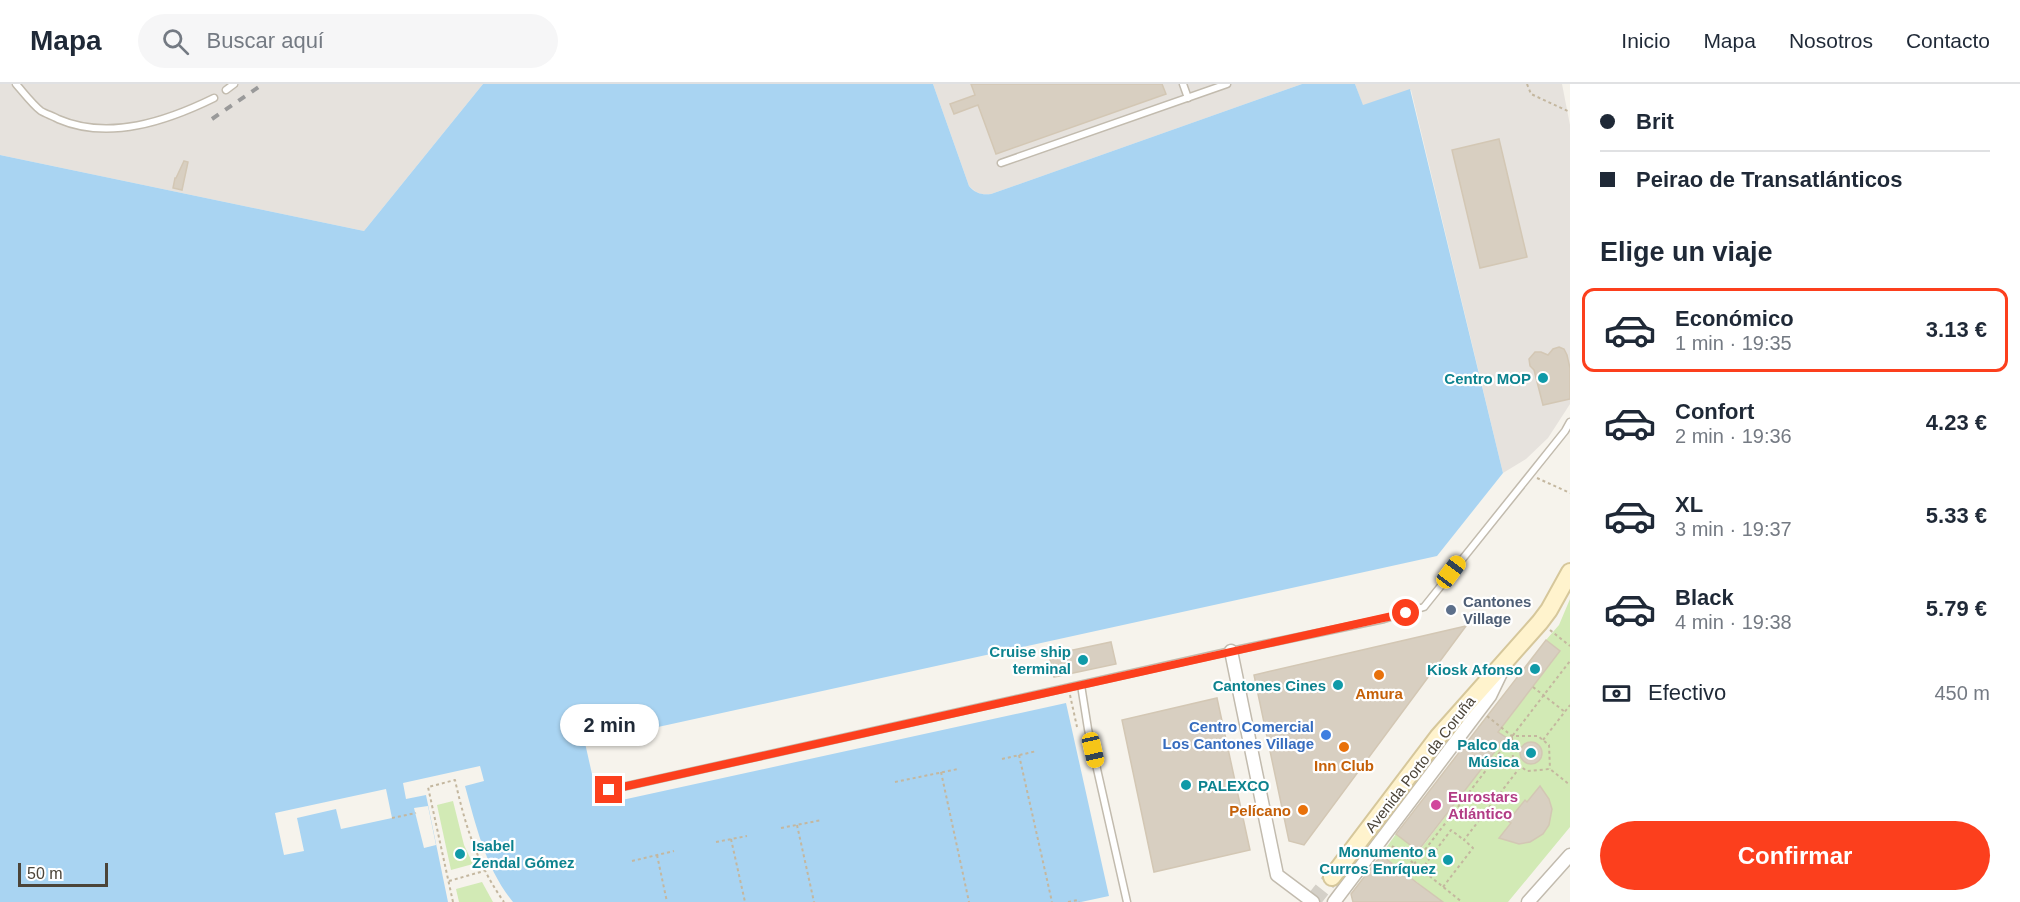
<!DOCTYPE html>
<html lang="es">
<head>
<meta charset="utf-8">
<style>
  :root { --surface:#fff; --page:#f6f6f7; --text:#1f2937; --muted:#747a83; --line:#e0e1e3; --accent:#fc3f1d }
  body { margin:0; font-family:Helvetica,sans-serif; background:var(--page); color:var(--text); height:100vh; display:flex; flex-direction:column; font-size:22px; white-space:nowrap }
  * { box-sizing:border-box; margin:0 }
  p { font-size:20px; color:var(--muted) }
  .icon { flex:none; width:33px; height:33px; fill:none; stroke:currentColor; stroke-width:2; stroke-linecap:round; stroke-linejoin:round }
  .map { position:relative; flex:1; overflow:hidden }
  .sheet { display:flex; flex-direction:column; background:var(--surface); width:450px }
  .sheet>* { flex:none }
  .hud { display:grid; align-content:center; height:132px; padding:0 30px; background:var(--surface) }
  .scale { position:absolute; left:18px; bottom:15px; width:90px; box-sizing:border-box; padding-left:6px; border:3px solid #4b4439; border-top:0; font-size:16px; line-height:21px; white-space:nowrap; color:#4b4439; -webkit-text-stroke:4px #fff; paint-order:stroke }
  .end { position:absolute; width:27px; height:27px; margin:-14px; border:8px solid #fc3f1d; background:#fff; box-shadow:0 0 0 3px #fff }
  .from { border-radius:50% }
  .bubble { position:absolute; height:42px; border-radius:21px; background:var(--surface); box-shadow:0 2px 4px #0004; font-size:20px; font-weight:800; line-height:42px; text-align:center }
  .car { position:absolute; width:18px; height:36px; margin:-18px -9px; border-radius:8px; box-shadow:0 0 4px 2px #0007; background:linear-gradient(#f5c518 24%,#345 0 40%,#f5c518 0 76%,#345 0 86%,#f5c518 0) }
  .hud b { display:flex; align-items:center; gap:21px; height:57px; font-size:22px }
  .hud b+b { border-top:2px solid var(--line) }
  .hud i { width:15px; height:15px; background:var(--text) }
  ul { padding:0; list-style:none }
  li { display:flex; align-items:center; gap:18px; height:84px; margin:0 12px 9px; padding:0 18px; border:3px solid transparent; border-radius:12px }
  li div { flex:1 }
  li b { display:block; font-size:22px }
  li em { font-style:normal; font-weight:800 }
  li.selected { border-color:var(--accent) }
  li>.icon { width:54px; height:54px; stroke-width:1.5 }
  h2 { padding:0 30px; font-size:27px; line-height:72px }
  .pay { display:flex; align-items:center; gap:15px; height:66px; padding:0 30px; font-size:22px }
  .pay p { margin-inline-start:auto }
  .action { display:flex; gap:12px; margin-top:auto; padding:12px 30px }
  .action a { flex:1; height:69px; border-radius:36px; background:var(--accent); color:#fff; font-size:24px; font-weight:800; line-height:69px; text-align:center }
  header { display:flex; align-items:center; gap:36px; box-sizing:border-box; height:84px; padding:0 30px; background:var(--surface); border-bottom:2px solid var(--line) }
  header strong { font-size:28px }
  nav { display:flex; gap:33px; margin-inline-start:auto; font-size:21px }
  .search { width:420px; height:54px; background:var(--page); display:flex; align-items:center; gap:15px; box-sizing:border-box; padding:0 21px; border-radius:33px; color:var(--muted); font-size:22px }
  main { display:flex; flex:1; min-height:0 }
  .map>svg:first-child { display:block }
  .industrial { fill:#e6e2dd }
  .green { fill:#d2eab5 }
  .water { fill:#a9d4f2 }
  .pier { fill:#f6f3ec }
  .building { fill:#d8cfc1; stroke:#d3c7b4; stroke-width:1.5 }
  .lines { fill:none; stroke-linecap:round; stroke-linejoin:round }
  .secondary-tunnel { stroke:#d4d0c8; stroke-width:16; stroke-dasharray:16 8; stroke-linecap:butt }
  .lane-casing { stroke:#c2bbae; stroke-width:9 }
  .street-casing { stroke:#c2bbae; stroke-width:15 }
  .secondary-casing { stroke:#d6c79b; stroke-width:20 }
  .path { stroke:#c4b79f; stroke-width:2; stroke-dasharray:3 3; stroke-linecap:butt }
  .lane { stroke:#fff; stroke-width:6 }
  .street { stroke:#fff; stroke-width:12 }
  .secondary { stroke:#fff3cd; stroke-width:16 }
  .rail { stroke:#9a9a9a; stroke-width:4; stroke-dasharray:8 8; stroke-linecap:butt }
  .route { stroke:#fc3f1d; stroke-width:8 }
  .culture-dot { fill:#0f9aa8; stroke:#fff; stroke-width:2 }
  .service-dot { fill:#5c6f8a; stroke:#fff; stroke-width:2 }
  .food-dot { fill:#e8710a; stroke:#fff; stroke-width:2 }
  .shop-dot { fill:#3f7fe0; stroke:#fff; stroke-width:2 }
  .hotel-dot { fill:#d1479c; stroke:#fff; stroke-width:2 }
  .labels { text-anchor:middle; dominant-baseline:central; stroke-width:4.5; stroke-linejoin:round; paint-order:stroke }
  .culture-label { font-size:15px; font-weight:bold; fill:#0d838f; stroke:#fff; text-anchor:end }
  .service-label { font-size:15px; font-weight:bold; fill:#4e5e75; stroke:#fff; text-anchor:start }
  .food-label { font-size:15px; font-weight:bold; fill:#c56008; stroke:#fff }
  .shop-label { font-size:15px; font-weight:bold; fill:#366cbe; stroke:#fff; text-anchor:end }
  .street-label { font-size:15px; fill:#4b4439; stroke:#fff }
  .hotel-label { font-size:15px; font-weight:bold; fill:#b23c85; stroke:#fff; text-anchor:start }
</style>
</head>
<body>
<header>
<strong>Mapa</strong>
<div class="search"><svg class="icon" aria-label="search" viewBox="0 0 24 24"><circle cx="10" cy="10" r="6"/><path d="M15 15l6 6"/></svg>Buscar aquí</div>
<nav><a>Inicio</a><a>Mapa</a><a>Nosotros</a><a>Contacto</a></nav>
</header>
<main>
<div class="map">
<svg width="1570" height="818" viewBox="0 0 1570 818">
  <rect width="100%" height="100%" fill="#f6f3ec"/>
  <g class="industrial">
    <polygon points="0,0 483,0 364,147 0,71"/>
    <polygon points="933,0 1302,0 991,110 982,110 976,108 969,102"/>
    <polygon points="1355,0 1562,0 1570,41 1570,320 1548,354 1526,375 1503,389 1411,6 1363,22"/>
  </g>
  <g class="green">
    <polygon points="1570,515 1570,743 1508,818 1441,818 1417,798 1378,775 1396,750 1419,767 1500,661 1478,643 1491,627 1506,638 1560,567 1546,556 1559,541"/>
    <polygon points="453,717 464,761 473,780 451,786 437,721"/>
    <polygon points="482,798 493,818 459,818 456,805"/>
  </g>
  <path class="water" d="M483,0H933L969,102C975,109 981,111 991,110L1302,0H1355L1363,21L1410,5L1503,389L1437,472L585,659L599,721L1066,619L1109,812L1081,818H513C486,785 476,742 465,702L484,697L480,682L403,699L406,715L426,711L448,818H0V71L364,147Z"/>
  <g class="pier">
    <polygon points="386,705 392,734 341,745 336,725 297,734 304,767 284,771 275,729"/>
    <polygon points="428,722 436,761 424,764 414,724"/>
  </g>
  <g class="building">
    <polygon points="971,0 1162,0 1166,10 996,70 978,21 954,30 950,20 975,11"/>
    <polygon points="1499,55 1527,173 1480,184 1452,66"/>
    <polygon points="184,77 188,78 182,106 173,104 175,94 176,94"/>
    <polygon points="1559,263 1564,265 1567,271 1570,284 1570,315 1543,321 1534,286 1530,282 1529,275 1535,268 1541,268 1548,271 1553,265"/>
    <polygon points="1466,542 1304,761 1289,757 1254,591"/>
    <polygon points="1546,556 1560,567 1498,648 1510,656 1504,664 1500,661 1418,767 1396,750"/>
    <polygon points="1111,558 1116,580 1054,593 1049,571"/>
    <polygon points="1217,614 1250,766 1154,788 1122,636"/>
    <circle cx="1531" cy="669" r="11"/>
    <polygon points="1540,702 1549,715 1552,725 1549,741 1543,750 1530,758 1519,760 1499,754 1511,739 1508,737 1525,716 1527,718"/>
    <polygon points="1385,774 1416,798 1443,818 1353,818 1351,810 1378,775"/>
  </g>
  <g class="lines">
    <polyline class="secondary-tunnel" points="1312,818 1332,793"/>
    <defs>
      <g id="lane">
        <path d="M16,0C24,9 32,20 41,27C46,30 53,32 58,35C109,57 167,37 214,14"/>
        <polyline points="1183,0 1188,14"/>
        <polyline points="226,6 234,0"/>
        <polyline points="1001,79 1227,0"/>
        <polyline points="1081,601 1088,645 1127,818"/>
        <polyline points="609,706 1231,567 1384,535 1424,523 1565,347 1570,338"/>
      </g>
      <g id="street">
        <polyline points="1231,567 1277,791 1313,818"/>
        <polyline points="1334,818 1490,612 1502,587"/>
        <polyline points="1528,818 1570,771"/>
      </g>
      <polyline id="secondary" points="1332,793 1438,653 1540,538 1549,526 1570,488"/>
    </defs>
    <use href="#lane" class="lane-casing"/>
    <use href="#street" class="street-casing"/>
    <use href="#secondary" class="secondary-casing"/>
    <g class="path">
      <polyline points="1527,0 1531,10 1570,28"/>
      <polyline points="1537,394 1570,409"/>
      <polyline points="1550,546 1570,562"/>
      <polyline points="1533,603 1565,628"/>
      <polyline points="1070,611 1077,643"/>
      <polyline points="1487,632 1512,652 1538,652 1549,661 1550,685"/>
      <polyline points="1512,653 1513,677 1527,687 1550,685 1570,701"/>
      <polyline points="1543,656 1570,621"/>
      <polyline points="1019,671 1052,818"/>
      <polyline points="1002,675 1037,667"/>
      <polyline points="941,688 969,818"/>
      <polyline points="895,698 958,685"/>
      <polyline points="392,734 416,729"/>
      <polyline points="797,741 814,818"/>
      <polyline points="781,744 822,736"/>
      <polyline points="731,755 745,818"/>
      <polyline points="716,758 747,752"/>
      <polyline points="1392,762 1462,818"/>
      <polyline points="657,771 667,818"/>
      <polyline points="632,777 674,767"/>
      <polyline points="1414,780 1570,577"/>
      <polyline points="1421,786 1451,746 1464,756"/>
      <polyline points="449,797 484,787"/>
      <polyline points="1443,803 1473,764 1464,756 1521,682"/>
      <path d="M453,818L428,703L455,696C465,741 477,780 504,818"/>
      <polyline points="1068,818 1078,816 1079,818"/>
    </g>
    <use href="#lane" class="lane"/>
    <use href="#street" class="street"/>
    <use href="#secondary" class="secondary"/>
    <polyline class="rail" points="212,35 263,0"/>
  </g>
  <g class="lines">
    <polyline class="route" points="609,706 1406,529"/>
  </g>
  <g class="culture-dot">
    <circle cx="1543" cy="294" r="6"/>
    <circle cx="1083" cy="576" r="6"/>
    <circle cx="1535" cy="585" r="6"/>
    <circle cx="1338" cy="601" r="6"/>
    <circle cx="1531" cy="669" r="6"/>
    <circle cx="1186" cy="701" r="6"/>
    <circle cx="460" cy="770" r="6"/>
    <circle cx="1448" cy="776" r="6"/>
  </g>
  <circle class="service-dot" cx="1451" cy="526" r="6"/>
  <g class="food-dot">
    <circle cx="1379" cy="591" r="6"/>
    <circle cx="1344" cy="663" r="6"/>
    <circle cx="1303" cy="726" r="6"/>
  </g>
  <circle class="shop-dot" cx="1326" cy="651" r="6"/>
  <circle class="hotel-dot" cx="1436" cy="721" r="6"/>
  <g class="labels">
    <g class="culture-label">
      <text x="1531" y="294">Centro MOP</text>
      <text x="1071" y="567">Cruise ship<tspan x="1071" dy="17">terminal</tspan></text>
      <text x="1523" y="585">Kiosk Afonso</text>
      <text x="1326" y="601">Cantones Cines</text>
      <text x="1519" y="660">Palco da<tspan x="1519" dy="17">Música</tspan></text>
      <text x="1198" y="701" text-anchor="start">PALEXCO</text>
      <text x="472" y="761" text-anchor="start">Isabel<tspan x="472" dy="17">Zendal Gómez</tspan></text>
      <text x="1436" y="767">Monumento a<tspan x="1436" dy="17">Curros Enríquez</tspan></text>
    </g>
    <g class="service-label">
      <text x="1463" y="517">Cantones<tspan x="1463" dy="17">Village</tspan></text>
    </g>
    <g class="food-label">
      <text x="1379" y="609">Amura</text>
      <text x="1344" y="681">Inn Club</text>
      <text x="1291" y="726" text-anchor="end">Pelícano</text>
    </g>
    <g class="shop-label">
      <text x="1314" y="642">Centro Comercial<tspan x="1314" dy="17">Los Cantones Village</tspan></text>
    </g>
    <g class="street-label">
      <text transform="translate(1420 680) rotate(-52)">Avenida Porto da Coruña</text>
    </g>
    <g class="hotel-label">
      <text x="1448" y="712">Eurostars<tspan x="1448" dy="17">Atlántico</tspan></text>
    </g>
  </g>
</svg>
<div class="scale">50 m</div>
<i class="end from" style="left:1406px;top:529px"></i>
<i class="end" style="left:609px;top:706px"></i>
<div class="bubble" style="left:560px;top:620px;width:99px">2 min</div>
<i class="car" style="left:1451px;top:488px;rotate:37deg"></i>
<i class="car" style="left:1093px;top:666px;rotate:167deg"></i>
</div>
<section class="sheet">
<div class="hud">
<b><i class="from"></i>Brit</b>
<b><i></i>Peirao de Transatlánticos</b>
</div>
<h2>Elige un viaje</h2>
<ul>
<li class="selected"><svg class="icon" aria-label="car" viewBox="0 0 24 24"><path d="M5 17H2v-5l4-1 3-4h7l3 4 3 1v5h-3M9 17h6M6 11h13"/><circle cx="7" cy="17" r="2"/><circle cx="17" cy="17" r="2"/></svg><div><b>Económico</b><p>1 min · 19:35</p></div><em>3.13 €</em></li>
<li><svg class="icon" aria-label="car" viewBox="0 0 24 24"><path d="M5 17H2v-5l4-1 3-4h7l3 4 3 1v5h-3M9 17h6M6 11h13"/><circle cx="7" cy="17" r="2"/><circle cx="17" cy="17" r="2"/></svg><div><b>Confort</b><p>2 min · 19:36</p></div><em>4.23 €</em></li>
<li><svg class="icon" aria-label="car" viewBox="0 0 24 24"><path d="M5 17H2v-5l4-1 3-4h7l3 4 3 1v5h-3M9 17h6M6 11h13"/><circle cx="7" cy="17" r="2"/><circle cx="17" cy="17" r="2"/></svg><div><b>XL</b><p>3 min · 19:37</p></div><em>5.33 €</em></li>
<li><svg class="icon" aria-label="car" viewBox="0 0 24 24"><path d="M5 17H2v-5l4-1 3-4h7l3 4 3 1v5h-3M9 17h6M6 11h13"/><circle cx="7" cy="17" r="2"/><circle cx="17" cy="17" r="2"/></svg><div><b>Black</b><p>4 min · 19:38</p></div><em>5.79 €</em></li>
</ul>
<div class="pay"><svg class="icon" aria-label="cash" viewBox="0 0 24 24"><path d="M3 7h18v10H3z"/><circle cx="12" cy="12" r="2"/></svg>Efectivo<p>450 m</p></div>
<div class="action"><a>Confirmar</a></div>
</section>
</main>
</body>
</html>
